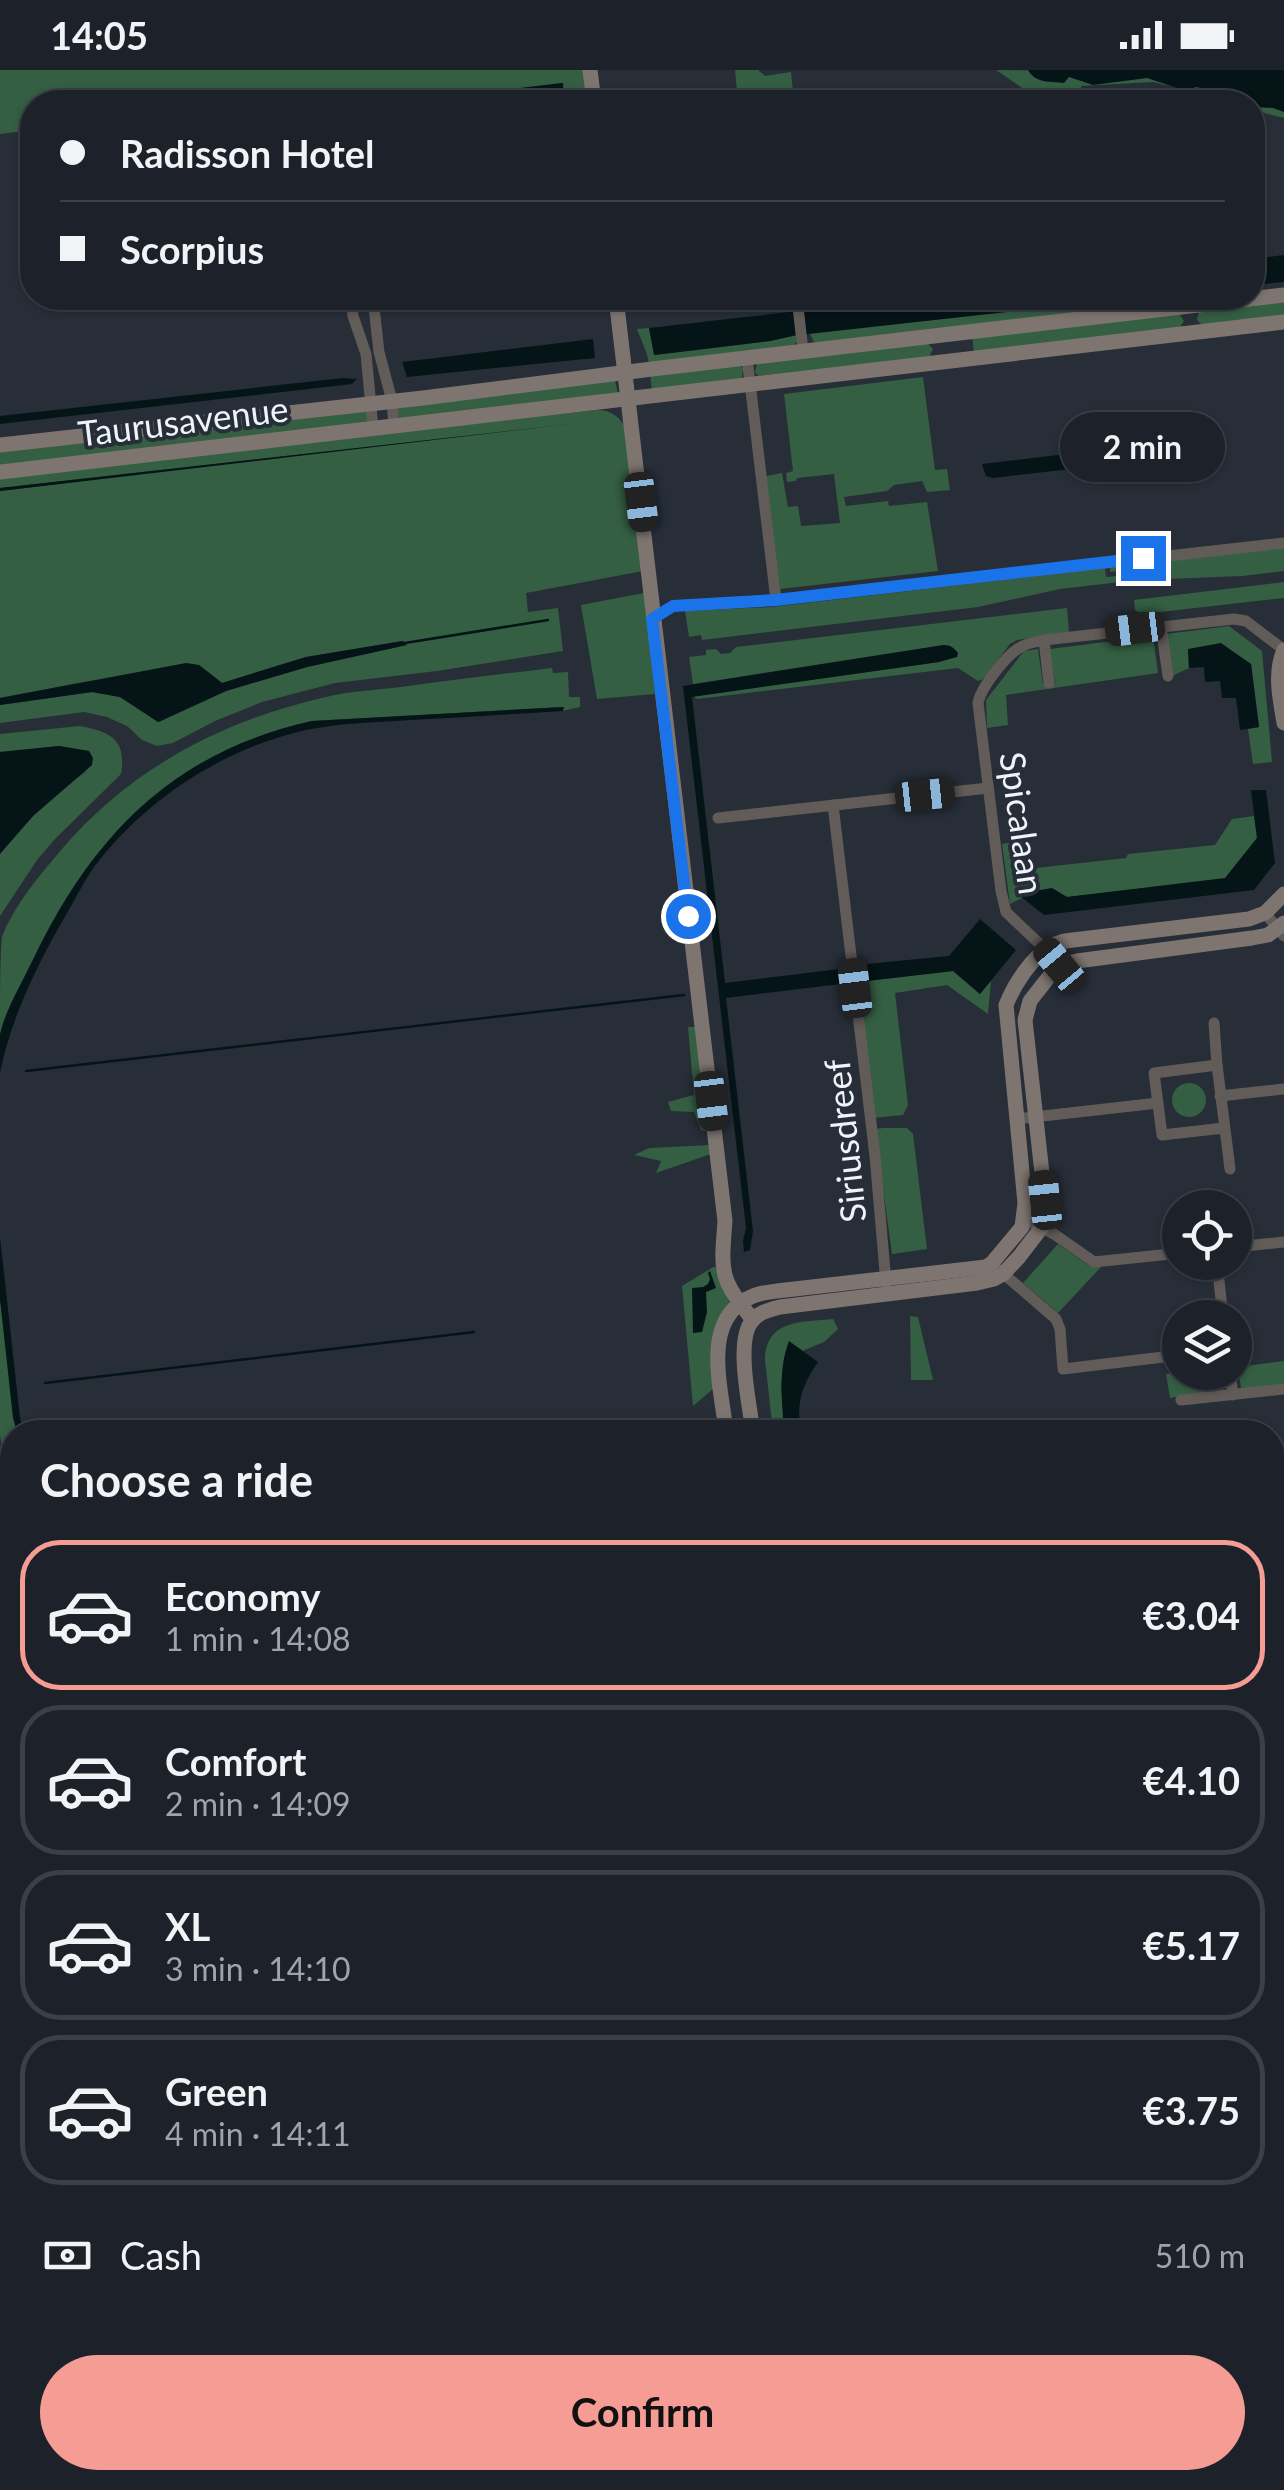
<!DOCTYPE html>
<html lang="en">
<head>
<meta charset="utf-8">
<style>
  :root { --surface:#1d222a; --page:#252a32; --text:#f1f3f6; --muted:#a0a4a8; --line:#3b3f47; --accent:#f59c95 }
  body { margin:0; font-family:Lato,sans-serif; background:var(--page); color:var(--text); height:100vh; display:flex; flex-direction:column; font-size:38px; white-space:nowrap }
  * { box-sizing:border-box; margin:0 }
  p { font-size:32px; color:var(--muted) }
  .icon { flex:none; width:55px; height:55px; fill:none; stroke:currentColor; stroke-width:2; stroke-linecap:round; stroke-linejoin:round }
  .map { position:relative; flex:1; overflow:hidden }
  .side { position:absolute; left:0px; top:1350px; width:1285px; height:1070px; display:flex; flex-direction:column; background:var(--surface); border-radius:40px 40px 0 0; box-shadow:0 2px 8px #0004,0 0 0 2px var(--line) }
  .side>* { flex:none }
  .top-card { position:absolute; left:20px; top:20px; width:1245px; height:220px; border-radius:40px; box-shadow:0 2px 8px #0004,0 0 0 2px var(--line); display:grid; align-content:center; height:220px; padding:0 40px; background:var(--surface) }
  .fabs { position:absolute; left:1162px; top:1120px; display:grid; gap:20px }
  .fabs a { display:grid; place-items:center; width:90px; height:90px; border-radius:50%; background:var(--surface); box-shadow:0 2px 8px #0004,0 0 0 2px var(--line); font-size:50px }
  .end { position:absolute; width:45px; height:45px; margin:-22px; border:12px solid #1a73e8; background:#fff; box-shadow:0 0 0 5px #fff }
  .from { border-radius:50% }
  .bubble { position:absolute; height:70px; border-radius:35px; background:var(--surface); box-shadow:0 2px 8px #0004,0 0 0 2px var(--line); font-size:32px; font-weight:700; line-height:70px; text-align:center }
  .car { position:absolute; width:30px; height:60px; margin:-30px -15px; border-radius:12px; box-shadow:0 0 8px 2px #0007; background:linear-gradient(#222 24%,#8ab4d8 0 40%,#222 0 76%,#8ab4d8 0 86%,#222 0) }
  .top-card b { display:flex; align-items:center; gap:35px; height:95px; font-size:38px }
  .top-card b+b { border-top:2px solid var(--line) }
  .top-card i { width:25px; height:25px; background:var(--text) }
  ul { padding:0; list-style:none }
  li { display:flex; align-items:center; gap:30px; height:150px; margin:0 20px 15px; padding:0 20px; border:5px solid var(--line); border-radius:40px }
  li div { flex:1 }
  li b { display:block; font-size:38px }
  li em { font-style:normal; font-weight:700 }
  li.selected { border-color:var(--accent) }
  li>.icon { width:90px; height:90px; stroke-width:1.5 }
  h2 { padding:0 40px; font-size:45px; line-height:120px }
  .pay { display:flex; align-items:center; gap:25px; height:110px; padding:0 40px; font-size:38px }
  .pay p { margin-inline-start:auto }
  .button { display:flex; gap:20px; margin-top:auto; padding:20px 40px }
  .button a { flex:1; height:115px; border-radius:60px; background:var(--accent); color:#111; font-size:40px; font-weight:700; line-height:115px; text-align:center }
  .status { display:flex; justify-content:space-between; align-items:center; height:70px; padding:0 50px; background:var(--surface); direction:ltr }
  .status svg { height:28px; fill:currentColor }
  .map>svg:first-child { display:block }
  .green { fill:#345f42 }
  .water { fill:#051417 }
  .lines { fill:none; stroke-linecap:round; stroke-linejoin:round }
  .stream { stroke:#051417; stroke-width:2.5 }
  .street { stroke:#625c58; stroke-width:11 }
  .secondary { stroke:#7f7570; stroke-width:15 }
  .highway { stroke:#aa9a93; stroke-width:20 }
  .rail-casing { stroke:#8b919a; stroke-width:6 }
  .rail { stroke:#272e38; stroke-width:2.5; stroke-dasharray:8; stroke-linecap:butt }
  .route { stroke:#1a73e8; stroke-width:12 }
  .labels { text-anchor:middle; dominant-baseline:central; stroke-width:8; stroke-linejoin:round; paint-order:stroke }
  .street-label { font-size:35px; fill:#eff3fb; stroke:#272e38 }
</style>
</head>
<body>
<div class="status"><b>14:05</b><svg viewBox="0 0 49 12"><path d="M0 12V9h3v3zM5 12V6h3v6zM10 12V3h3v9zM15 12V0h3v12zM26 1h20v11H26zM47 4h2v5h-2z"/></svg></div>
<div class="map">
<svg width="1284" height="2420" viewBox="0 0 1284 2420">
  <rect width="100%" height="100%" fill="#272e38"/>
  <g class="green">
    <polygon points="0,0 584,0 587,32 564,32 562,13 404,32 310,32 309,28 272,32 32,32 32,60 0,64"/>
    <polygon points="735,0 758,0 765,6 791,2 794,32 738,32"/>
    <polygon points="996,0 1138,2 1284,31 1284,48 1253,40 1252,32 1239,32 1153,12 1081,16 1081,31 1029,32 1021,17"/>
    <polygon points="1284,230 1284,247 1204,257 1197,250 1199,241"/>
    <polygon points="1084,233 1082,241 820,275 814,272 810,264"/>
    <polygon points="1179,243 1184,251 1178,260 974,283 972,266"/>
    <polygon points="649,258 655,285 770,271 797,265 798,270 791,278 649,294 647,284 637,259"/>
    <polygon points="927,272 933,279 928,289 758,306 755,302 757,293"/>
    <polygon points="740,295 743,298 742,308 652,321 650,304"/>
    <polygon points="923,307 935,400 947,399 950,420 927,422 922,411 894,415 887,421 844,427 846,436 888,431 889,436 927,432 938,501 780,519 766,406 782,403 788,437 798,436 801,456 840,453 834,404 797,408 796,411 787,412 786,403 793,401 784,324"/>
    <polygon points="615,310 618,324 400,348 396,343 399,335"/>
    <polygon points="363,339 369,343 369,349 365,353 0,396 0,381"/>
    <path d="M597,340C612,340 620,347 627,360L643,501L526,523L528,542L558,538L563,581L437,601L335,613L262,632L215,651L173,673L157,676L142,670L127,656L107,647L84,642L0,653V635L92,622L120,627L159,652L226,621L307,597L406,575L402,571L306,587L222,613L199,595L78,613L0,628V421L314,383L0,418V409L331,368Z"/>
    <polygon points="1284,476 1284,501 1242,506 1142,510 1141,498 1110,502 1110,497"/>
    <polygon points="1105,498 1106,507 1137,504 1138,510 1060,519 978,537 702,570 701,565 689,567 685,541 772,537"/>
    <polygon points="1284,512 1284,528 1160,542 1138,542 1135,540 1134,530"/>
    <polygon points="644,523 655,624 597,629 581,535"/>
    <polygon points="1067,538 1069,562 1017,570 1010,574 983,609 978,611 958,598 697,629 693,626 939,592 944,575 693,614 689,587 706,585 706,580 716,579 721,584 730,583 736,577"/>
    <polygon points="1229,556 1262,581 1272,692 1253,694 1248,659 1259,657 1251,594 1188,579 1189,598 1170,607 1166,564"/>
    <polygon points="1153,566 1158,603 1006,625 1008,655 987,658 986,630 1024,581 1038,579 1043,614 1055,614 1050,579"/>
    <path d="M552,598L553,603L568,602L569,627H580V637L563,641V637L312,651C138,690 63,809 0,964C0,944 0,882 2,867C14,835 40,805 62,779C130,699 223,650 326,627C350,621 376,620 401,617C451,610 502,604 552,598Z"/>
    <path d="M80,656C110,662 127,669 121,704L55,769L37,790L0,846V784C24,752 53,726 85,702L89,681L59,676L0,682V664Z"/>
    <path d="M1254,746L1257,768L1225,809L1067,827C1051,819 1025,825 1010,834L1002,774L1021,770L1027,799L1126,788L1128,784L1215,775L1232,749Z"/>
    <polygon points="953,901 980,924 991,911 988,944 947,915 895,923 908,1035 903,1045 874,1048 858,912"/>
    <polygon points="688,957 696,957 709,1062 701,1060 694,1042 671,1041 668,1032 694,1025"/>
    <circle cx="1189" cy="1030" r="17"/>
    <polygon points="883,1058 907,1058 913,1064 927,1179 892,1184 875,1059"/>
    <polygon points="710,1075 711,1084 656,1103 661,1091 634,1085 649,1078"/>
    <polygon points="1058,1174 1088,1195 1101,1197 1058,1243 1023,1213"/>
    <polygon points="715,1196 728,1225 729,1233 713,1319 693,1336 682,1216"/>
    <polygon points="0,1229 17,1362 12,1362 12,1424 0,1366"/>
    <polygon points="910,1246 918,1247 933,1310 911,1310"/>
    <path d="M833,1249L838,1259L824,1272L802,1281L789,1272L781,1315L785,1362H773L765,1290C766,1249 802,1252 833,1249Z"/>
    <polygon points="1284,1291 1284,1314 1241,1319 1238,1297"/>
    <polygon points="1182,1302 1220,1303 1223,1320 1170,1328 1166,1304"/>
    <polygon points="0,1417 12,1482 12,1597 0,1598"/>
    <polygon points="1284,1670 1284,1742 1273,1760 1273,1688"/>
    <polygon points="781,2408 867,2408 869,2420 771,2420"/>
  </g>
  <g class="water">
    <path d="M1028,0H1284V42L1273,38L1255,37L1252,32C1233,31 1214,19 1195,17L1194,20L1189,22L1147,8L1093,15L1069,7L1064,13C1050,11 1036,14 1028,0Z"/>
    <polygon points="563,13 564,32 556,32 554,24 484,32 404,32"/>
    <polygon points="1284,185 1284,212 1253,215 1253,189"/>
    <polygon points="912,228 1133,228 797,265 770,271 654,285 649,258"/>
    <polygon points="593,269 595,288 407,307 402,292"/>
    <polygon points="343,308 357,309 352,314 0,354 0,346"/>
    <polygon points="579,353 0,421 0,418"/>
    <polygon points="1183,370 1184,382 1102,392 1071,399 993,408 986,406 982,394"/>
    <polygon points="403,571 407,575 307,597 226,621 158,652 120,627 92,622 0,635 0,628 186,593 199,595 222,613 306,587"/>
    <polygon points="1221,573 1251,594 1259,657 1240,660 1236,628 1222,628 1220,611 1205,612 1204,597 1189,598 1188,579"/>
    <path d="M944,575C951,575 954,578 958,583L957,587L939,592L692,627L725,913L847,898L849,913L726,928L753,1161L750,1180L744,1182L743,1171L746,1158L683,616Z"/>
    <path d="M564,637L563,641C513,644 462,647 412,650C377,652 340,653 306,660C222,679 146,729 94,797C84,811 76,828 67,843C39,891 11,947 0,1003C0,991 0,976 0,965C4,942 24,909 34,888C93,764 176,681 312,651Z"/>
    <polygon points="59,676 89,681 93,688 92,695 33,746 0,784 0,682"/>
    <polygon points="1251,720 1266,720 1275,793 1254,820 1044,845 1020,826 1024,823 1052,818 1067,827 1225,808 1257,768"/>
    <polygon points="980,849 1016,880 980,924 953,901 858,912 856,895 949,886"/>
    <polygon points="0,1167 20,1348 24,1362 17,1362 13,1348 0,1229"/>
    <polygon points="710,1201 716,1218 706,1222 707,1242 702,1262 693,1263 692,1218 703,1217 708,1214 710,1209 708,1203"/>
    <path d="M789,1271L818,1292C802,1315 795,1335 802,1362H785L784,1359C782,1329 778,1300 789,1271Z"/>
  </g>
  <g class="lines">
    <g class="stream">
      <polyline points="405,573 548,550"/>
      <polyline points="26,1001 684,925"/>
      <polyline points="45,1313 474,1262"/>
      <polyline points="0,2037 12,2036"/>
      <polyline points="26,2408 28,2420"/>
      <polyline points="860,2408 862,2420"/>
    </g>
    <g class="street">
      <polyline points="351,228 353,246 366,284 373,358"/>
      <polyline points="373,228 379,282 392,331 394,356"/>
      <polyline points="797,228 803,281"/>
      <polyline points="1090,228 1092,248"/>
      <polyline points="747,288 776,530"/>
      <polyline points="653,549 673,536 776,530 1284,473"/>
      <polyline points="1161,556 1168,606"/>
      <polyline points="1044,570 1049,613"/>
      <polyline points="833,735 875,1086 886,1213"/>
      <polyline points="718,748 988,718"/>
      <polyline points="1265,843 1284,866"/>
      <path d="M1059,895L1045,879L1006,842L1001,821L978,633C981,617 1005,587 1019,578C1026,573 1035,572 1044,570L1234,549L1246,551L1284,580"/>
      <polyline points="1214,953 1217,995"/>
      <polyline points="1220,1026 1284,1019"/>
      <polyline points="1016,1049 1158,1033"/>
      <polyline points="1224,1058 1162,1065 1154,1003 1217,995 1230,1099"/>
      <polyline points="1025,1149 1054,1164 1094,1192 1180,1183"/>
      <polyline points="1235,1177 1284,1172"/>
      <polyline points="1217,1192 1223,1248"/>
      <polyline points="999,1200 1056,1249 1060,1259 1063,1299 1180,1285"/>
      <polyline points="1230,1302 1233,1325"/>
      <polyline points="1181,1330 1284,1319"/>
      <polyline points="1272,1531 1284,1530"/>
      <polyline points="0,1674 12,1672"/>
      <polyline points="872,2408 874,2420"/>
      <polyline points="630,2420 638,2408"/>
    </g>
    <g class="secondary">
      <polyline points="590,0 594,32"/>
      <path d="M616,228L725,1151C721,1202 719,1208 753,1250"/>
      <polyline points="0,375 423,328 652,299 1284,225"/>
      <polyline points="0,402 1284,252"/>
      <path d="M1284,580C1274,603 1280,629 1284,653"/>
      <path d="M726,1362C722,1319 699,1248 753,1226C760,1223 769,1222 777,1221L986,1197L992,1193L1022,1157L1025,1133L1006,935C1014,915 1031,888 1050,877C1057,872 1065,871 1073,870L1249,849L1265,843L1284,824"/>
      <path d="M753,1362C750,1337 735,1271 752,1251C759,1242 769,1240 780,1237L977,1213L994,1209L1003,1204L1019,1187L1042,1157L1045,1148V1130L1025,950L1030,931L1048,908L1059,895L1077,891L1252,868L1268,865L1284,853"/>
      <polyline points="0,2053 12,2052"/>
    </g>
    <g class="highway">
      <polyline points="0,1393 12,1447"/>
      <polyline points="1272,1482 1284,1480"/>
      <polyline points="1272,1506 1284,1505"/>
      <polyline points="0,1622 12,1620"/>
      <polyline points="0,1651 12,1649"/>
    </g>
    <defs>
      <g id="rail">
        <polyline points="1272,1614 1284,1593"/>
        <polyline points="1272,1646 1284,1626"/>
        <polyline points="691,2420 699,2408"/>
        <polyline points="719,2420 728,2408"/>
      </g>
    </defs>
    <use href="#rail" class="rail-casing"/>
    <use href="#rail" class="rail"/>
  </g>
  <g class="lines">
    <polyline class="route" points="688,846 652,549 673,536 776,530 1143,488"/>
  </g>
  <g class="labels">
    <g class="street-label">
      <text transform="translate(183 350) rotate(-7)">Taurusavenue</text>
      <text transform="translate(1023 753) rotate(82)">Spicalaan</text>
      <text transform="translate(844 1071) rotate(-96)">Siriusdreef</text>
    </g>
  </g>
</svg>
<div class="fabs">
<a><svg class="icon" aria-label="locate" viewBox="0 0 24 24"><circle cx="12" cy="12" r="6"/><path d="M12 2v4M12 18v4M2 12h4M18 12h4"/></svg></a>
<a><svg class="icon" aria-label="layers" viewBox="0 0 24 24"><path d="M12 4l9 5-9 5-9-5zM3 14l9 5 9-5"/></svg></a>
</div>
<i class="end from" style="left:688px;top:846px"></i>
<i class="end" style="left:1143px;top:488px"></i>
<div class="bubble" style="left:1060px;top:342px;width:165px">2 min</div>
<i class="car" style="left:641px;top:432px;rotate:173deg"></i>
<i class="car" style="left:1135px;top:559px;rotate:263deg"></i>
<i class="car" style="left:925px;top:725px;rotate:84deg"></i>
<i class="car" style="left:1059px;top:895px;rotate:320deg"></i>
<i class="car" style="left:855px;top:918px;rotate:353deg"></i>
<i class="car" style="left:711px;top:1031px;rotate:173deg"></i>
<i class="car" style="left:1045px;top:1130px;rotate:354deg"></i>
<div class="top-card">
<b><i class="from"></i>Radisson Hotel</b>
<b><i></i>Scorpius</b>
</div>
<section class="side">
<h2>Choose a ride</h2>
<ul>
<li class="selected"><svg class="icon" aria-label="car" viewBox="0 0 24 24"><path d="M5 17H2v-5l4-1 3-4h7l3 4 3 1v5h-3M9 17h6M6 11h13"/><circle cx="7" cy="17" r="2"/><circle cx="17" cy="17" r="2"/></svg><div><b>Economy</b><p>1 min · 14:08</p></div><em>€3.04</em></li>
<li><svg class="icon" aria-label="car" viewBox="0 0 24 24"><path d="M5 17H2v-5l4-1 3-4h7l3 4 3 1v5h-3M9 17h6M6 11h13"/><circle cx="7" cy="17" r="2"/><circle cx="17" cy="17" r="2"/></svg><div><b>Comfort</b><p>2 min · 14:09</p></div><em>€4.10</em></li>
<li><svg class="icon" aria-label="car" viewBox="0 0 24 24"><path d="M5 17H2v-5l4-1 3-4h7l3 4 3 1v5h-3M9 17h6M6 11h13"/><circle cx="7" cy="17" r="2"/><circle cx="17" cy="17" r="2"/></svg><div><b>XL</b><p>3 min · 14:10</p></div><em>€5.17</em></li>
<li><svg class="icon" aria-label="car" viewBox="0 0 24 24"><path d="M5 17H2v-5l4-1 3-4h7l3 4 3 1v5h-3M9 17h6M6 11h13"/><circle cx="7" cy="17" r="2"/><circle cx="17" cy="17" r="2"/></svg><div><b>Green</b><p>4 min · 14:11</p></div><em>€3.75</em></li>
</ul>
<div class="pay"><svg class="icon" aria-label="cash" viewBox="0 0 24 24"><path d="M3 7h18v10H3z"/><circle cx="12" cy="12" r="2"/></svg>Cash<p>510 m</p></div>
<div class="button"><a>Confirm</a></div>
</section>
</div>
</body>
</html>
